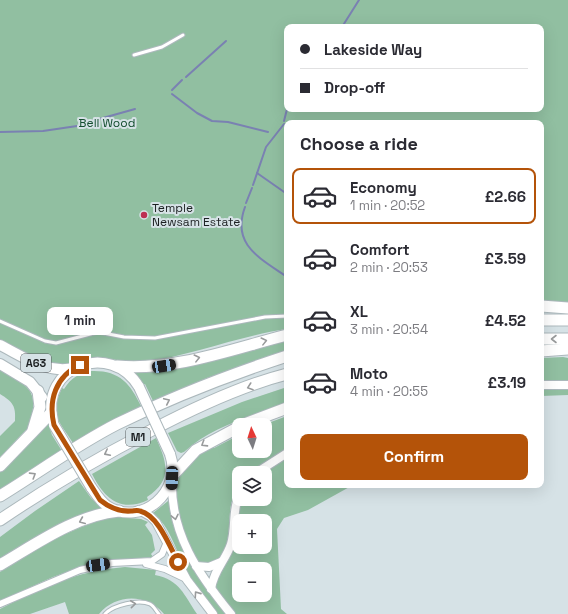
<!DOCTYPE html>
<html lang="en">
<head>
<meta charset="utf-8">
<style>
  :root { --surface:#fff; --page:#f7f7f7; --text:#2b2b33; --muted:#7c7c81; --line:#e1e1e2; --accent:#b45309 }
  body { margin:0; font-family:"Space Grotesk",sans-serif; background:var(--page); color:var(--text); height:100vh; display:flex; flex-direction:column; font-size:15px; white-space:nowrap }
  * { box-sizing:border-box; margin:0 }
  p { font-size:13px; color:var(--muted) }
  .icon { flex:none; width:22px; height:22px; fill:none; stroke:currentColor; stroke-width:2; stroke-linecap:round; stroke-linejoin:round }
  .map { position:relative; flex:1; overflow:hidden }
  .sheet { position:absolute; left:284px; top:120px; width:260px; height:368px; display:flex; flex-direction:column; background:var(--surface); border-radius:8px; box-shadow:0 4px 16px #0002 }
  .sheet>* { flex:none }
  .banner { position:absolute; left:284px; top:24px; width:260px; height:88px; border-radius:8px; box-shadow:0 4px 16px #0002; display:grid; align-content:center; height:88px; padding:0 16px; background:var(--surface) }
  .needle { width:26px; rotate:356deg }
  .controls { position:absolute; left:232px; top:418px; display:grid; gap:8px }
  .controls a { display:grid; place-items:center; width:40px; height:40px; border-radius:8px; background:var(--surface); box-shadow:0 4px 16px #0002; font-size:20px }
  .end { position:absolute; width:18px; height:18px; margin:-9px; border:5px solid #b45309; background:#fff; box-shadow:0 0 0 2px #fff }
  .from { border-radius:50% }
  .bubble { position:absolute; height:28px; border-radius:8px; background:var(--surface); box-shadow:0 4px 16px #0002; font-size:13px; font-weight:700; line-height:28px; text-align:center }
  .car { position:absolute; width:12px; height:24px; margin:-12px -6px; border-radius:5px; box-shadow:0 0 3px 1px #0007; background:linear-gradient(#222 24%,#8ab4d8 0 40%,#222 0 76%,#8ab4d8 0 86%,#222 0) }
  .banner b { display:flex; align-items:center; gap:14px; height:38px; font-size:15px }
  .banner b+b { border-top:1px solid var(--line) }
  .banner i { width:10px; height:10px; background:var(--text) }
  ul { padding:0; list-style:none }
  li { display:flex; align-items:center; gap:12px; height:56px; margin:0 8px 6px; padding:0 8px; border:2px solid transparent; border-radius:8px }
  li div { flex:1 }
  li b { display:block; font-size:15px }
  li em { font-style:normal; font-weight:700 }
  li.on { border-color:var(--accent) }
  li>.icon { width:36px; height:36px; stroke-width:1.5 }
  h2 { padding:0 16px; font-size:18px; line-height:48px }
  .button { display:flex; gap:8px; margin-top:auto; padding:8px 16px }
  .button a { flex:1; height:46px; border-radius:8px; background:var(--accent); color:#fff; font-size:16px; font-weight:700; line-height:46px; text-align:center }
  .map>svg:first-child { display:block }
  .green { fill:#91bfa1; fill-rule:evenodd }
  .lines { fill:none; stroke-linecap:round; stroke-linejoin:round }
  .stream { stroke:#7a81b2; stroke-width:2 }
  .service-casing { stroke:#acb8bc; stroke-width:5 }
  .minor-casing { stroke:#acb8bc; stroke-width:8 }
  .tertiary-casing { stroke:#acb8bc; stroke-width:10 }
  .trunk-casing { stroke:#acb8bc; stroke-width:12 }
  .motorway-casing { stroke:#acb8bc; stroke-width:13 }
  .service { stroke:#fff; stroke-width:3 }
  .minor { stroke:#fff; stroke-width:6 }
  .tertiary { stroke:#fff; stroke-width:8 }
  .trunk { stroke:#fff; stroke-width:10 }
  .motorway { stroke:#fff; stroke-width:11 }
  .trunk-bridge-casing { stroke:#acb8bc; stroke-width:12; stroke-linecap:butt }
  .trunk-bridge { stroke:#fff; stroke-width:10 }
  .oneway { stroke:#999b9c }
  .route { stroke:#b45309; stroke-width:5 }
  .poi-dot { fill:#bd2e53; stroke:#d6e2e6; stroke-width:1.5 }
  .labels { text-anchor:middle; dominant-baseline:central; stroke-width:4; stroke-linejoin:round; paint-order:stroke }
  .shield { fill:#d6e2e6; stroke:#545a5d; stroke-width:1 }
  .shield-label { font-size:11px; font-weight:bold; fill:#1c2022 }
  .park-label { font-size:12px; fill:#144e2f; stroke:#d6e2e6 }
  .poi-label { font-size:12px; fill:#1c2022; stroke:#d6e2e6; text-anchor:start }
</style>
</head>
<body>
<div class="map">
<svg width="568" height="614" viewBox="0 0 568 614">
  <rect width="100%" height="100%" fill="#d6e2e6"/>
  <g class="green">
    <path d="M0,0H568V309L541,308V123H287V329C239,336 193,355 145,362C127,365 114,357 97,358C81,358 66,368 49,366C39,364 11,348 0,342ZM287,27H541V109H287Z"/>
    <polygon points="287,341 287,351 207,378 153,401 145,384 143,385 133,373 171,369"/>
    <polygon points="563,357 568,358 568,381 541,381 541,358"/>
    <path d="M0,369C34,389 39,392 28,432L26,430L0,457V436L15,421C16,406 13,402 0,394Z"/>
    <path d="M91,371C119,370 130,383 141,406L73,443C60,422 49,416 62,388L64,389C71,378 79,373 91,371Z"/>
    <path d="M287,387V404C252,416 212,426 184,452L181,453L177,451L168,433L242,402Z"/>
    <polygon points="568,387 568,395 541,396 541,388"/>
    <path d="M287,416V449L250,473H239C239,477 240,482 239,485C237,492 232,498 231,505C227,525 234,566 201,563C192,557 190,546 186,537C168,495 171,470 212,446L214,448L239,435V451H265V425H263Z"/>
    <polygon points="48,423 52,435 62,451 0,493 0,472"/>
    <path d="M156,438C167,462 173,480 147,497L148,500C120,513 104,498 92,474Z"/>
    <path d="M287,456V485H353L308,510L284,518L277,529L281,609L287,614H235L215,587L217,575L228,561L235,547L238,532L236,518L240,499H265V473H259ZM239,521H265V547H239ZM239,569H265V595H239Z"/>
    <polygon points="79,481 91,498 103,509 0,562 0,537 35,511"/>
    <path d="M168,501H169C172,546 202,579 227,614H218C207,600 196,587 187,572C177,553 170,526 153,513Z"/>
    <path d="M117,517L141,519L148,522L145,525L152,535L155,550L151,554L153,557L94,562L53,577L0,601V572C31,552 81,521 117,517Z"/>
    <path d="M125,567L156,570L155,575C180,580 184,595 197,614H164C147,594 117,593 99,614H69L65,602L30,614H0V609C43,587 76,571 125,567Z"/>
  </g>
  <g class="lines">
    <g class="stream">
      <polyline points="342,27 359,0"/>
      <polyline points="186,77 226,41"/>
      <polyline points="172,90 182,80"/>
      <polyline points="172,94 197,113 212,121 228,122 268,132"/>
      <polyline points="284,121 287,109"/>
      <polyline points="85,123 135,109"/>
      <polyline points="0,132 43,131 77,126"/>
      <polyline points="257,173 287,194"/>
      <polyline points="253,185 266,147 284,124"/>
      <polyline points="246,203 252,188"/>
      <path d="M245,207C231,245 260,258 287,277"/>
    </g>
    <defs>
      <g id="service">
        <polyline points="134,55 162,47 183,35"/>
        <polyline points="0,321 45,341 56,343 98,332 124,337 155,338 265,317 287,316"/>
        <path d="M105,614C113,605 139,599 150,604C154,606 156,611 159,614"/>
      </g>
      <g id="minor">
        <polyline points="146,564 165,569 186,579"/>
        <polyline points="0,604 80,570 112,563 152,561 162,554 167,542"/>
      </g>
      <g id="tertiary">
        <polyline points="541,385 568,385"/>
        <polyline points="256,473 287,453"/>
        <path d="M172,479C170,533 198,574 231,614"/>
        <polyline points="139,510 150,516 156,522 187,580 213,614"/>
        <polyline points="196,566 209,567 221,562"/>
        <path d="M211,589C213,571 226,560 231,544C236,527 232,511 239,495"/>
      </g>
      <g id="trunk">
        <path d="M0,345C24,357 46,374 74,368"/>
        <polyline points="0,364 30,382 42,397"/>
        <path d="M53,421C39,366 111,340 139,387"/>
        <path d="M91,487C96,494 100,501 107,506C142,528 183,491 170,454"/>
      </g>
      <g id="motorway">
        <polyline points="541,306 568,308"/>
        <polyline points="541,320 568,320"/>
        <polyline points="541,339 568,339"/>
        <polyline points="541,351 568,349"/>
        <path d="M117,366C175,371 232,349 287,335"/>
        <polyline points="242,425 287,408"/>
        <polyline points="33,430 40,407 38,391"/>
        <polyline points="0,466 51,413"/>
        <polyline points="173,475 196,450 239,427"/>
        <path d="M0,496C39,472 76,445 117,424C172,397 229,375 287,356"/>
        <path d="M0,520C50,486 98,458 152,430C194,408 240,386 287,374"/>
        <path d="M0,565C36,544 76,515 119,511"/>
      </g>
    </defs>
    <use href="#service" class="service-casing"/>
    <use href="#minor" class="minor-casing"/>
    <use href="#tertiary" class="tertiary-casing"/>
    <use href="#trunk" class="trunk-casing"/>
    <use href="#motorway" class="motorway-casing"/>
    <use href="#service" class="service"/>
    <use href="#minor" class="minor"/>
    <use href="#tertiary" class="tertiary"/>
    <use href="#trunk" class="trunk"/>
    <use href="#motorway" class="motorway"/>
    <defs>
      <g id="trunk-bridge">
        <polyline points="139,387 170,454"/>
        <polyline points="54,425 91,487"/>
      </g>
    </defs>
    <use href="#trunk-bridge" class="trunk-bridge-casing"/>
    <use href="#trunk-bridge" class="trunk-bridge"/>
  </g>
  <defs><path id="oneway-chevron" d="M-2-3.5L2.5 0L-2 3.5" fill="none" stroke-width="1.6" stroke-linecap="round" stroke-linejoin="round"/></defs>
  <g class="oneway">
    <use href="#oneway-chevron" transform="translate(554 339) rotate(-180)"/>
    <use href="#oneway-chevron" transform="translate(264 341) rotate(-14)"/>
    <use href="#oneway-chevron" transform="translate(197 358) rotate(-14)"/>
    <use href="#oneway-chevron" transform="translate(250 387) rotate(161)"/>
    <use href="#oneway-chevron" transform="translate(167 401) rotate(-25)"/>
    <use href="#oneway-chevron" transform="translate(204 444) rotate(148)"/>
    <use href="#oneway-chevron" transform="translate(107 453) rotate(153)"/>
    <use href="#oneway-chevron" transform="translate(33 475) rotate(-32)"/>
    <use href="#oneway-chevron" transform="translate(175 517) rotate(78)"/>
    <use href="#oneway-chevron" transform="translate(82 521) rotate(157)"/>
    <use href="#oneway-chevron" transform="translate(197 594) rotate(-125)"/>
    <use href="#oneway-chevron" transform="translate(133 604) rotate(-6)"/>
  </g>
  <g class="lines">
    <path class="route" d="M80,365C56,376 48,400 54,425L100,500C110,508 119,512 131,511C134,511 137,510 140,511C158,515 170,547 178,562"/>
  </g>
  <circle class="poi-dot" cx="144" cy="215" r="4"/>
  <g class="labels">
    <g class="shield">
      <rect x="21" y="354" width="30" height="18" rx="3"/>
      <rect x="126" y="428" width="24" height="18" rx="3"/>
    </g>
    <g class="shield-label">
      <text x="36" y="363">A63</text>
      <text x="138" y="437">M1</text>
    </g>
    <g class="park-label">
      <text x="107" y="123">Bell Wood</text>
    </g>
    <g class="poi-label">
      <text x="152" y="208">Temple<tspan x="152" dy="14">Newsam Estate</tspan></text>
    </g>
  </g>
</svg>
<div class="controls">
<a><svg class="needle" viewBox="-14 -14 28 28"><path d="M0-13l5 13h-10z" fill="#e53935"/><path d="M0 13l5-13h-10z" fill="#7c7c81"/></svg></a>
<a><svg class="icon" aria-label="layers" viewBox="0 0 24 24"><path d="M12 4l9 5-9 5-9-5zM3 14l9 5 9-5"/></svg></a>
<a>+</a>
<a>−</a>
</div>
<i class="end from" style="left:178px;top:562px"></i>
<i class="end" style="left:80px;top:365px"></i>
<div class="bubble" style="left:47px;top:307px;width:66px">1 min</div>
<i class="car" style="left:164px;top:366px;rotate:81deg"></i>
<i class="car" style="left:172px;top:478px;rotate:182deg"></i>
<i class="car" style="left:98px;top:565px;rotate:82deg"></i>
<div class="banner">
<b><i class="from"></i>Lakeside Way</b>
<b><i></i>Drop-off</b>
</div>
<section class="sheet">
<h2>Choose a ride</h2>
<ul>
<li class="on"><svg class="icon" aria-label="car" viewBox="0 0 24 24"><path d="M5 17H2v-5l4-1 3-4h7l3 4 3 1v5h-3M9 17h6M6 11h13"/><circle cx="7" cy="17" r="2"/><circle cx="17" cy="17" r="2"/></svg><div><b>Economy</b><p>1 min · 20:52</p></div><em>£2.66</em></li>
<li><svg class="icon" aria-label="car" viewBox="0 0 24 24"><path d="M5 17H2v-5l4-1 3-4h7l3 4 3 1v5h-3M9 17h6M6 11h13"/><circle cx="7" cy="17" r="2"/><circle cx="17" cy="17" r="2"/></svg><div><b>Comfort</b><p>2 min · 20:53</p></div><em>£3.59</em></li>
<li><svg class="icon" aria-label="car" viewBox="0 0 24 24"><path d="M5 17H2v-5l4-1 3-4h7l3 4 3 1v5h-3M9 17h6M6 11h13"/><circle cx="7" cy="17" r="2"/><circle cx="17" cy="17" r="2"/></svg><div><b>XL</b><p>3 min · 20:54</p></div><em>£4.52</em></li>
<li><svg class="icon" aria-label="car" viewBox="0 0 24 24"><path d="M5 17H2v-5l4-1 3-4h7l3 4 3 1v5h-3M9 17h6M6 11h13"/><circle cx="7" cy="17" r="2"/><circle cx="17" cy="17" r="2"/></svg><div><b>Moto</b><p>4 min · 20:55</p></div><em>£3.19</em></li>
</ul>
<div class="button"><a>Confirm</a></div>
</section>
</div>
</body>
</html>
